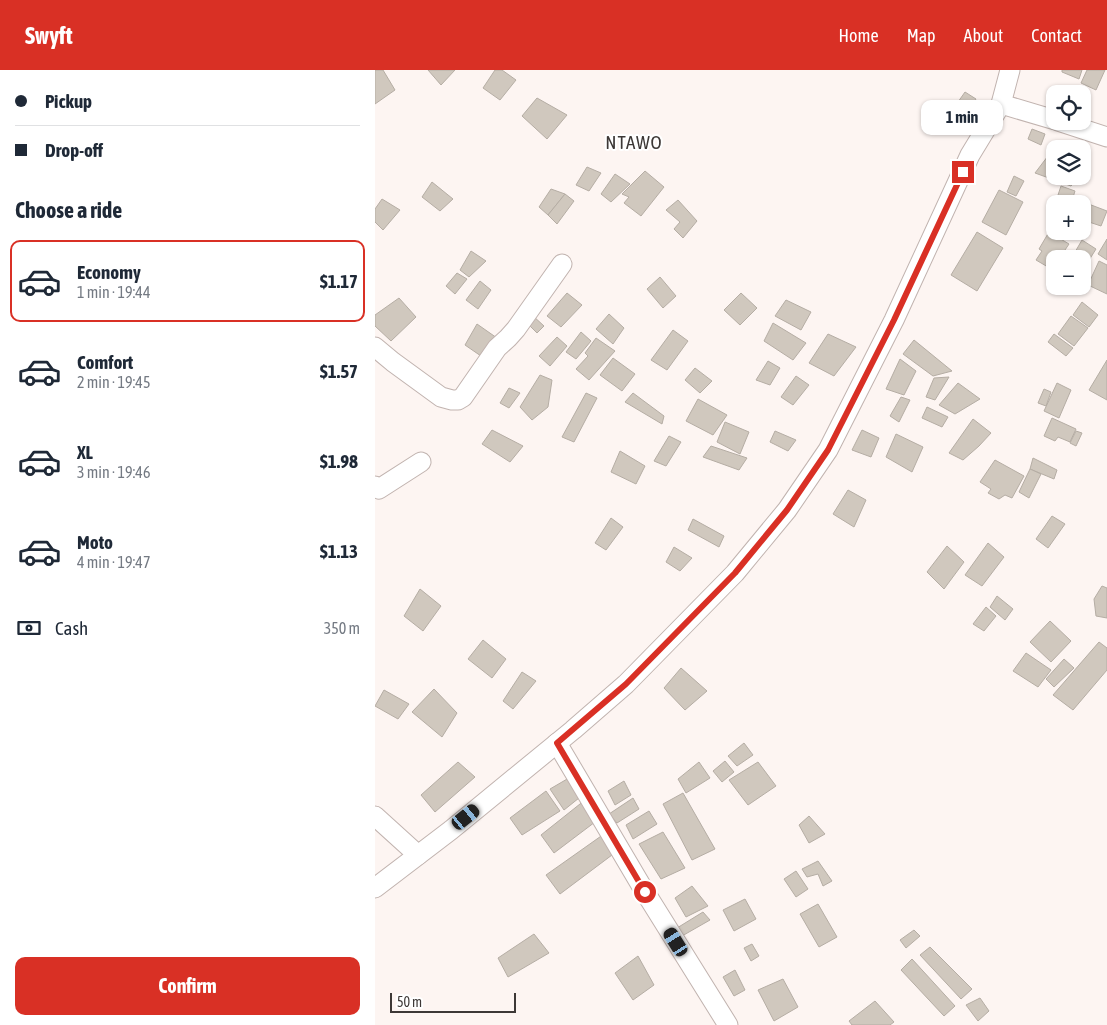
<!DOCTYPE html>
<html lang="en">
<head>
<meta charset="utf-8">
<style>
  :root { --surface:#fff; --page:#f6f6f7; --text:#1f2937; --muted:#747a83; --line:#e0e1e3; --accent:#d93025 }
  body { margin:0; font-family:"Asap Condensed",sans-serif; background:var(--page); color:var(--text); height:100vh; display:flex; flex-direction:column; font-size:19px; white-space:nowrap }
  * { box-sizing:border-box; margin:0 }
  p { font-size:16px; color:var(--muted) }
  .icon { flex:none; width:28px; height:28px; fill:none; stroke:currentColor; stroke-width:2; stroke-linecap:round; stroke-linejoin:round }
  .map { position:relative; flex:1; overflow:hidden }
  .panel { display:flex; flex-direction:column; background:var(--surface); width:375px }
  .panel>* { flex:none }
  .banner { display:grid; align-content:center; height:110px; padding:0 15px; background:var(--surface) }
  .fabs { position:absolute; left:671px; top:15px; display:grid; gap:10px }
  .fabs a { display:grid; place-items:center; width:45px; height:45px; border-radius:10px; background:var(--surface); box-shadow:0 1px 4px #0004; font-size:25px }
  .scale { position:absolute; left:15px; bottom:12px; width:126px; box-sizing:border-box; padding-left:5px; border:2px solid #3d3836; border-top:0; font-size:14px; line-height:18px; white-space:nowrap; color:#3d3836; -webkit-text-stroke:4px #fff; paint-order:stroke }
  .end { position:absolute; width:22px; height:22px; margin:-11px; border:6px solid #d93025; background:#fff; box-shadow:0 0 0 2px #fff }
  .from { border-radius:50% }
  .bubble { position:absolute; height:35px; border-radius:10px; background:var(--surface); box-shadow:0 1px 4px #0004; font-size:16px; font-weight:700; line-height:35px; text-align:center }
  .car { position:absolute; width:15px; height:30px; margin:-15px -8px; border-radius:6px; box-shadow:0 0 4px 1px #0007; background:linear-gradient(#222 24%,#8ab4d8 0 40%,#222 0 76%,#8ab4d8 0 86%,#222 0) }
  .banner b { display:flex; align-items:center; gap:18px; height:48px; font-size:19px }
  .banner b+b { border-top:1px solid var(--line) }
  .banner i { width:12px; height:12px; background:var(--text) }
  ul { padding:0; list-style:none }
  li { display:flex; align-items:center; gap:15px; height:82px; margin:0 10px 8px; padding:0 5px; border:2px solid transparent; border-radius:10px }
  li div { flex:1 }
  li b { display:block; font-size:19px }
  li em { font-style:normal; font-weight:700 }
  li.on { border-color:var(--accent) }
  li>.icon { width:45px; height:45px; stroke-width:1.5 }
  h2 { padding:0 15px; font-size:22px; line-height:60px }
  .pay { display:flex; align-items:center; gap:12px; height:55px; padding:0 15px; font-size:19px }
  .pay p { margin-inline-start:auto }
  .cta { display:flex; gap:10px; margin-top:auto; padding:10px 15px }
  .cta a { flex:1; height:58px; border-radius:10px; background:var(--accent); color:#fff; font-size:20px; font-weight:700; line-height:58px; text-align:center }
  header { display:flex; align-items:center; gap:30px; box-sizing:border-box; height:70px; padding:0 25px; background:var(--accent); color:#fff }
  header strong { font-size:24px }
  nav { display:flex; gap:28px; margin-inline-start:auto; font-size:18px }
  main { display:flex; flex:1; min-height:0 }
  .map>svg:first-child { display:block }
  .building { fill:#d0c8be; stroke:#b5ada4 }
  .lines { fill:none; stroke-linecap:round; stroke-linejoin:round }
  .minor-casing { stroke:#c1b3af; stroke-width:21 }
  .minor { stroke:#fff; stroke-width:19 }
  .route { stroke:#d93025; stroke-width:6 }
  .labels { text-anchor:middle; dominant-baseline:central; stroke-width:4; stroke-linejoin:round; paint-order:stroke }
  .quarter-label { font-size:19px; letter-spacing:1px; fill:#3d3836; stroke:#fff }
</style>
</head>
<body>
<header>
<strong>Swyft</strong>
<nav><a>Home</a><a>Map</a><a>About</a><a>Contact</a></nav>
</header>
<main>
<section class="panel">
<div class="banner">
<b><i class="from"></i>Pickup</b>
<b><i></i>Drop-off</b>
</div>
<h2>Choose a ride</h2>
<ul>
<li class="on"><svg class="icon" aria-label="car" viewBox="0 0 24 24"><path d="M5 17H2v-5l4-1 3-4h7l3 4 3 1v5h-3M9 17h6M6 11h13"/><circle cx="7" cy="17" r="2"/><circle cx="17" cy="17" r="2"/></svg><div><b>Economy</b><p>1 min · 19:44</p></div><em>$1.17</em></li>
<li><svg class="icon" aria-label="car" viewBox="0 0 24 24"><path d="M5 17H2v-5l4-1 3-4h7l3 4 3 1v5h-3M9 17h6M6 11h13"/><circle cx="7" cy="17" r="2"/><circle cx="17" cy="17" r="2"/></svg><div><b>Comfort</b><p>2 min · 19:45</p></div><em>$1.57</em></li>
<li><svg class="icon" aria-label="car" viewBox="0 0 24 24"><path d="M5 17H2v-5l4-1 3-4h7l3 4 3 1v5h-3M9 17h6M6 11h13"/><circle cx="7" cy="17" r="2"/><circle cx="17" cy="17" r="2"/></svg><div><b>XL</b><p>3 min · 19:46</p></div><em>$1.98</em></li>
<li><svg class="icon" aria-label="car" viewBox="0 0 24 24"><path d="M5 17H2v-5l4-1 3-4h7l3 4 3 1v5h-3M9 17h6M6 11h13"/><circle cx="7" cy="17" r="2"/><circle cx="17" cy="17" r="2"/></svg><div><b>Moto</b><p>4 min · 19:47</p></div><em>$1.13</em></li>
</ul>
<div class="pay"><svg class="icon" aria-label="cash" viewBox="0 0 24 24"><path d="M3 7h18v10H3z"/><circle cx="12" cy="12" r="2"/></svg>Cash<p>350 m</p></div>
<div class="cta"><a>Confirm</a></div>
</section>
<div class="map">
<svg width="732" height="955" viewBox="0 0 732 955">
  <rect width="100%" height="100%" fill="#fdf5f2"/>
  <g class="building">
    <polygon points="0,0 8,0 20,20 0,34"/>
    <polygon points="53,0 80,0 66,15"/>
    <polygon points="120,0 127,0 141,10 125,30 108,18"/>
    <polygon points="687,0 707,0 704,9 687,2"/>
    <polygon points="712,0 730,0 721,20 706,13"/>
    <polygon points="590,22 601,29 595,39 583,32"/>
    <polygon points="162,28 192,45 172,69 147,46"/>
    <polygon points="657,59 670,64 666,75 653,69"/>
    <polygon points="676,82 680,84 680,106 705,106 696,116 660,103"/>
    <polygon points="212,97 226,103 214,121 201,115"/>
    <polygon points="270,101 289,117 266,146 249,133 254,127 247,124"/>
    <polygon points="240,104 255,114 236,132 226,124"/>
    <polygon points="639,106 649,111 641,126 632,122"/>
    <polygon points="57,112 78,129 65,141 47,127"/>
    <polygon points="686,116 700,121 696,134 680,134"/>
    <polygon points="176,119 190,124 173,145 164,137"/>
    <polygon points="624,120 648,132 631,165 607,152"/>
    <polygon points="190,124 199,131 182,154 173,145"/>
    <polygon points="7,129 25,140 8,160 0,152 0,139"/>
    <polygon points="303,130 322,151 308,168 299,159 305,152 291,140"/>
    <polygon points="703,130 732,141 726,156 708,150 708,134 702,134"/>
    <polygon points="602,162 628,178 602,221 576,205"/>
    <polygon points="674,162 694,174 688,183 691,185 689,189 680,189 680,199 679,198 678,200 661,190 667,181 664,179"/>
    <polygon points="732,169 732,190 723,184"/>
    <polygon points="707,170 721,179 708,200 708,189 696,189"/>
    <polygon points="96,181 111,191 94,207 85,200"/>
    <polygon points="724,191 732,195 732,224 713,215"/>
    <polygon points="82,203 92,209 80,224 71,216"/>
    <polygon points="285,207 301,226 288,238 272,219"/>
    <polygon points="105,211 116,220 103,239 91,230"/>
    <polygon points="192,223 207,235 186,257 172,246"/>
    <polygon points="366,223 382,238 365,255 349,240"/>
    <polygon points="24,228 41,247 16,271 0,256 0,245"/>
    <polygon points="411,230 436,242 426,260 400,246"/>
    <polygon points="707,232 723,245 714,257 698,245"/>
    <polygon points="234,244 249,258 238,274 221,259"/>
    <polygon points="157,245 169,256 162,263 150,251"/>
    <polygon points="696,246 713,258 699,276 683,264"/>
    <polygon points="398,253 431,273 418,290 389,271"/>
    <polygon points="102,254 132,275 119,295 90,275"/>
    <polygon points="298,260 313,271 292,300 276,290"/>
    <polygon points="206,262 216,271 201,289 191,282"/>
    <polygon points="453,264 481,277 459,306 434,293"/>
    <polygon points="679,264 698,278 691,286 673,272"/>
    <polygon points="182,267 192,276 175,296 164,286"/>
    <polygon points="221,268 240,281 214,310 201,299 213,286 210,283"/>
    <polygon points="539,270 577,301 558,306 528,284"/>
    <polygon points="238,288 260,304 247,321 225,305"/>
    <polygon points="525,289 541,301 529,325 511,319"/>
    <polygon points="732,290 732,330 714,320"/>
    <polygon points="393,291 405,298 395,315 381,310"/>
    <polygon points="320,298 337,311 325,323 310,310"/>
    <polygon points="165,305 177,310 173,337 157,350 145,337"/>
    <polygon points="421,306 434,315 418,335 406,327"/>
    <polygon points="574,307 560,330 551,327 559,308"/>
    <polygon points="583,313 605,329 580,344 564,335"/>
    <polygon points="682,313 696,320 684,348 669,341"/>
    <polygon points="134,318 145,323 134,338 125,333"/>
    <polygon points="669,319 676,322 671,336 663,333"/>
    <polygon points="211,323 222,328 199,372 187,367"/>
    <polygon points="258,323 289,346 287,354 250,332"/>
    <polygon points="526,327 535,330 524,352 515,346"/>
    <polygon points="323,329 352,345 338,365 311,351"/>
    <polygon points="552,337 573,347 567,357 547,348"/>
    <polygon points="677,348 701,359 695,372 683,367 680,371 669,366"/>
    <polygon points="598,349 616,363 604,376 588,390 574,383"/>
    <polygon points="350,352 374,362 365,384 342,372"/>
    <polygon points="117,360 148,376 135,392 107,374"/>
    <polygon points="487,360 504,368 496,387 477,380"/>
    <polygon points="400,361 421,370 413,381 395,372"/>
    <polygon points="701,361 707,363 701,376 695,373"/>
    <polygon points="521,364 548,377 537,402 511,387"/>
    <polygon points="294,366 306,372 291,396 279,391"/>
    <polygon points="336,376 372,388 364,400 328,387"/>
    <polygon points="245,381 270,396 261,414 236,402"/>
    <polygon points="658,388 682,400 679,409 655,399"/>
    <polygon points="620,390 649,406 637,428 630,425 624,429 613,423 616,419 605,412"/>
    <polygon points="655,399 666,404 654,428 644,422"/>
    <polygon points="473,420 491,430 479,457 458,444"/>
    <polygon points="677,446 690,454 673,478 661,469"/>
    <polygon points="236,448 248,457 231,480 220,473"/>
    <polygon points="318,449 349,466 344,477 313,460"/>
    <polygon points="613,473 629,487 607,516 590,505"/>
    <polygon points="572,476 589,492 569,519 552,502"/>
    <polygon points="299,477 317,488 305,501 291,492"/>
    <polygon points="727,516 732,518 732,548 721,546 719,529"/>
    <polygon points="45,519 66,536 48,561 29,546"/>
    <polygon points="622,526 638,539 630,550 615,537"/>
    <polygon points="611,537 621,546 609,561 598,554"/>
    <polygon points="675,551 696,571 676,592 655,572"/>
    <polygon points="108,570 131,589 117,608 93,589"/>
    <polygon points="724,572 732,578 732,600 698,640 678,625"/>
    <polygon points="651,583 676,600 663,617 638,601"/>
    <polygon points="689,589 699,598 679,617 671,609"/>
    <polygon points="306,598 332,621 310,640 289,618"/>
    <polygon points="147,602 161,611 138,639 128,631"/>
    <polygon points="59,619 82,643 67,667 37,642"/>
    <polygon points="9,620 34,634 23,649 0,636"/>
    <polygon points="369,673 378,685 362,696 353,686"/>
    <polygon points="350,691 359,702 347,712 338,701"/>
    <polygon points="83,692 100,707 60,742 46,725"/>
    <polygon points="324,692 335,708 311,723 303,709"/>
    <polygon points="383,692 401,716 373,735 354,710"/>
    <polygon points="199,705 209,724 189,740 175,719"/>
    <polygon points="249,711 256,725 240,735 233,721"/>
    <polygon points="171,721 185,741 147,765 135,748"/>
    <polygon points="308,723 340,779 317,790 288,734"/>
    <polygon points="258,728 264,739 242,753 234,744"/>
    <polygon points="210,730 224,749 179,783 166,765"/>
    <polygon points="274,741 282,754 258,769 251,755"/>
    <polygon points="434,746 450,764 434,773 424,755"/>
    <polygon points="288,762 310,798 286,809 264,774"/>
    <polygon points="229,764 241,782 185,824 171,805"/>
    <polygon points="443,791 457,811 448,816 443,804 432,807 427,799"/>
    <polygon points="421,801 433,819 421,827 409,809"/>
    <polygon points="317,816 333,836 311,847 300,828"/>
    <polygon points="370,829 381,849 359,861 348,840"/>
    <polygon points="443,834 462,867 444,877 425,844"/>
    <polygon points="328,842 335,850 307,866 302,858"/>
    <polygon points="539,860 545,866 531,878 525,870"/>
    <polygon points="159,864 174,883 133,907 123,888"/>
    <polygon points="377,874 384,886 376,891 369,878"/>
    <polygon points="555,877 597,919 586,929 545,885"/>
    <polygon points="263,886 279,915 258,930 240,903"/>
    <polygon points="537,889 580,936 569,946 526,900"/>
    <polygon points="360,900 370,920 359,926 348,907"/>
    <polygon points="408,909 423,937 399,951 383,920"/>
    <polygon points="605,928 614,941 603,951 591,935"/>
    <polygon points="500,931 519,952 515,955 477,955 474,951"/>
  </g>
  <g class="lines">
    <defs>
      <g id="minor">
        <polyline points="626,34 680,50"/>
        <polyline points="683,51 732,67"/>
        <polyline points="0,277 18,292 66,327 77,330 83,330 88,327 122,278 133,268 141,259 187,194"/>
        <polyline points="0,416 4,419 46,392"/>
        <polyline points="182,673 270,822 353,955"/>
        <polyline points="0,746 43,785"/>
        <polyline points="0,818 76,760 198,660 251,614 360,503 412,440 453,380 519,250 595,85 626,34 635,0"/>
      </g>
    </defs>
    <use href="#minor" class="minor-casing"/>
    <use href="#minor" class="minor"/>
  </g>
  <g class="lines">
    <polyline class="route" points="270,822 182,673 251,614 360,503 412,440 453,380 519,250 588,102"/>
  </g>
  <g class="labels">
    <g class="quarter-label">
      <text x="259" y="72">NTAWO</text>
    </g>
  </g>
</svg>
<div class="fabs">
<a><svg class="icon" aria-label="locate" viewBox="0 0 24 24"><circle cx="12" cy="12" r="6"/><path d="M12 2v4M12 18v4M2 12h4M18 12h4"/></svg></a>
<a><svg class="icon" aria-label="layers" viewBox="0 0 24 24"><path d="M12 4l9 5-9 5-9-5zM3 14l9 5 9-5"/></svg></a>
<a>+</a>
<a>−</a>
</div>
<div class="scale">50 m</div>
<i class="end from" style="left:270px;top:822px"></i>
<i class="end" style="left:588px;top:102px"></i>
<div class="bubble" style="left:546px;top:30px;width:82px">1 min</div>
<i class="car" style="left:91px;top:747px;rotate:51deg"></i>
<i class="car" style="left:301px;top:872px;rotate:328deg"></i>
</div>
</main>
</body>
</html>
